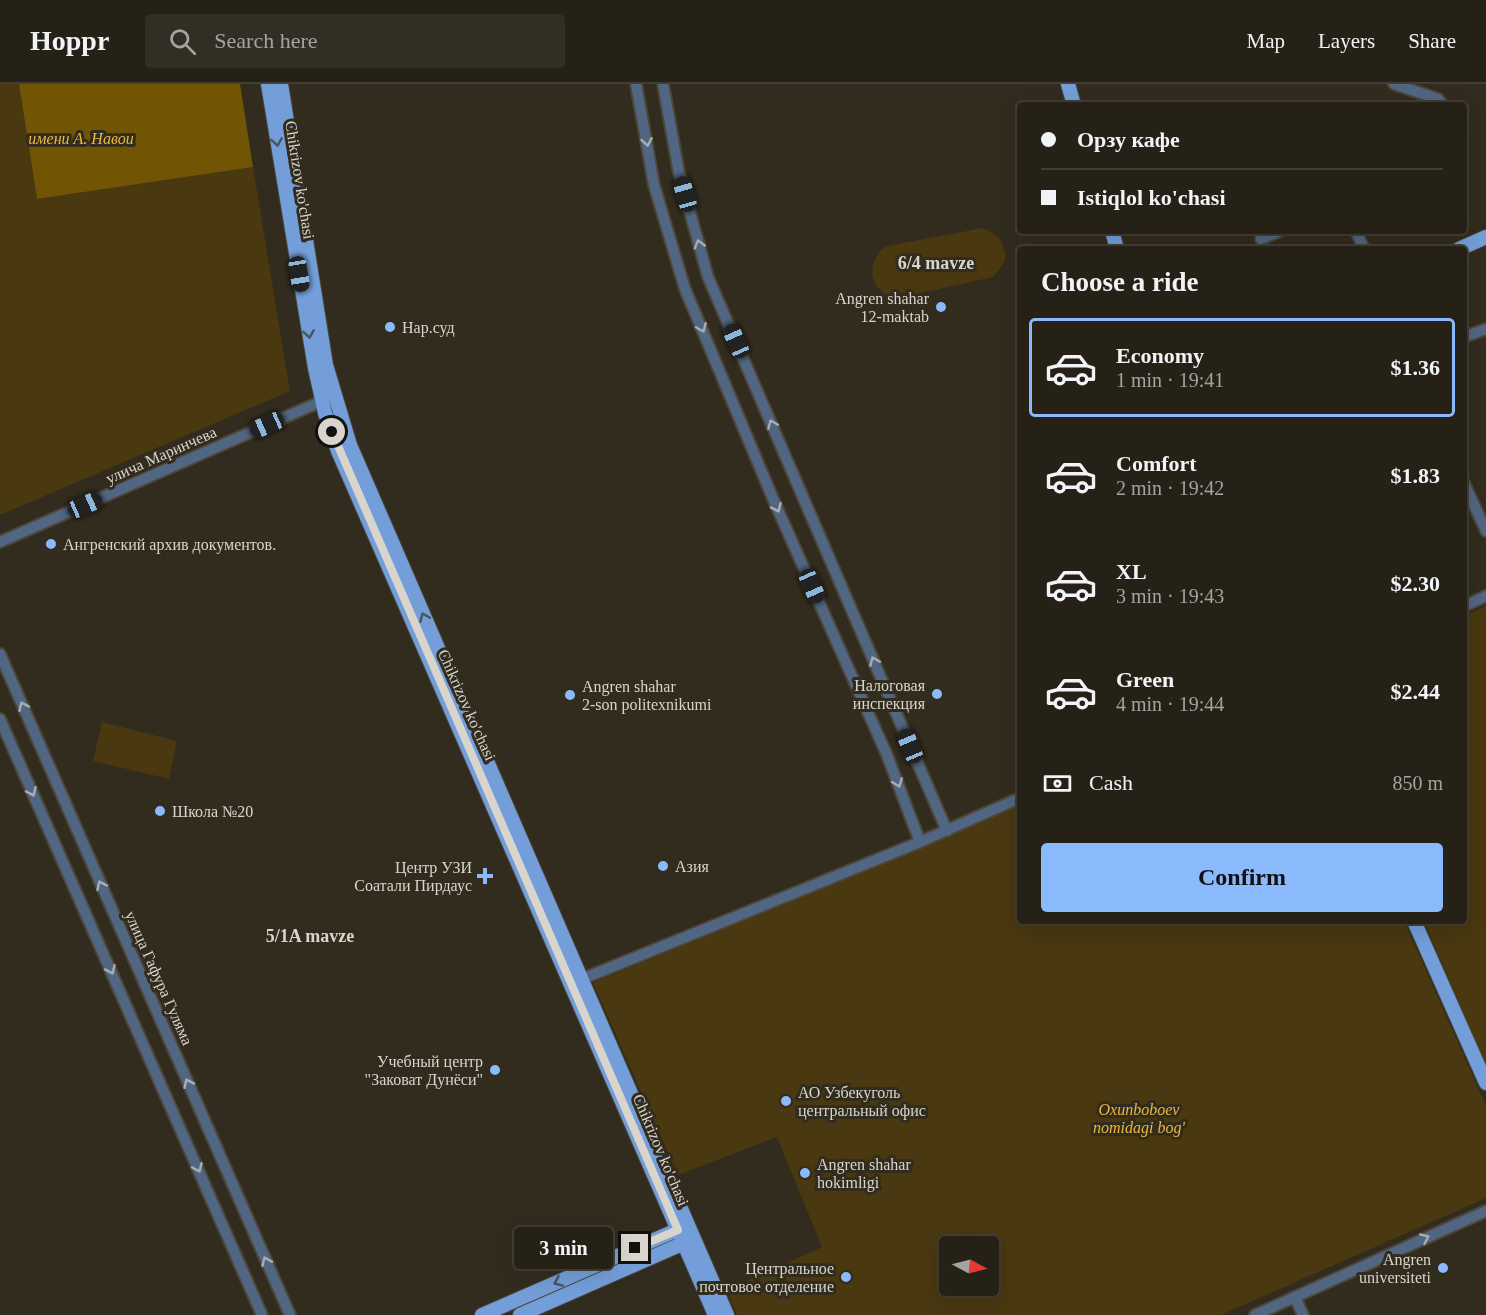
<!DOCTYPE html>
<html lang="en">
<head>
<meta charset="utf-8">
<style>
  :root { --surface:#262116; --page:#322e23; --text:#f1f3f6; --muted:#a4a3a1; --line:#423e35; --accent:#8abafc }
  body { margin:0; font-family:Georgia,serif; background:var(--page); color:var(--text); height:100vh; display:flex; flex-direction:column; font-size:22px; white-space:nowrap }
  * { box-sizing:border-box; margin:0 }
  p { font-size:20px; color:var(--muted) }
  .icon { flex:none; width:33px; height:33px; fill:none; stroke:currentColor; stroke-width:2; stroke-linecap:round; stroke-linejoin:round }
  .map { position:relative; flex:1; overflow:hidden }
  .details { position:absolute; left:1017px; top:162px; width:450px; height:678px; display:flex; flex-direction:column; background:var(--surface); border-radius:6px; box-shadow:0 6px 24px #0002,0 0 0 2px var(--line) }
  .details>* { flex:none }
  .guide { position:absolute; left:1017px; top:18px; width:450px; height:132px; border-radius:6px; box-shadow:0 6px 24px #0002,0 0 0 2px var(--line); display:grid; align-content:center; height:132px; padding:0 24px; background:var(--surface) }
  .needle { width:39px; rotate:97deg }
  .controls { position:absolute; left:939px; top:1152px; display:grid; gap:12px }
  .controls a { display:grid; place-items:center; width:60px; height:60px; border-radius:6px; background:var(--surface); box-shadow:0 6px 24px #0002,0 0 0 2px var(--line); font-size:30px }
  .end { position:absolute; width:27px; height:27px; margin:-14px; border:8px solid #d9d5cd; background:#111; box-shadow:0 0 0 3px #111 }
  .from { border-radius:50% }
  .bubble { position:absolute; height:42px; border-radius:6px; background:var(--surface); box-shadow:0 6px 24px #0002,0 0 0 2px var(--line); font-size:20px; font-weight:700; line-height:42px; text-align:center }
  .car { position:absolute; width:18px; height:36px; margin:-18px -9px; border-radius:8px; box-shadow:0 0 4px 2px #0007; background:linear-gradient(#222 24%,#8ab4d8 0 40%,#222 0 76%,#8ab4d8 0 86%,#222 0) }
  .guide b { display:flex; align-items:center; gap:21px; height:57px; font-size:22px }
  .guide b+b { border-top:2px solid var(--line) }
  .guide i { width:15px; height:15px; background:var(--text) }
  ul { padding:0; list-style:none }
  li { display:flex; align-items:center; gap:18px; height:99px; margin:0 12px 9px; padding:0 12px; border:3px solid transparent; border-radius:6px }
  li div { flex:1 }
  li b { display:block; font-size:22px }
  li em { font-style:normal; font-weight:700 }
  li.selected { border-color:var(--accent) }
  li>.icon { width:54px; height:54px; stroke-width:1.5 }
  h2 { padding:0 24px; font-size:27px; line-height:72px }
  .pay { display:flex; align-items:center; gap:15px; height:66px; padding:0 24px; font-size:22px }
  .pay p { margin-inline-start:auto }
  .button { display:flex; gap:12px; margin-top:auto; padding:12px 24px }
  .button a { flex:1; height:69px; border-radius:6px; background:var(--accent); color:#111; font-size:24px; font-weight:700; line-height:69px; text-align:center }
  header { display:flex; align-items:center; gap:36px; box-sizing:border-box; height:84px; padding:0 30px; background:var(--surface); border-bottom:2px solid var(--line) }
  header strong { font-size:28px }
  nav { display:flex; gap:33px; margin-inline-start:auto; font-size:21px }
  .search { width:420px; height:54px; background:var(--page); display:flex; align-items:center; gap:15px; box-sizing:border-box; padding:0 21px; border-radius:6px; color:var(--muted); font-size:22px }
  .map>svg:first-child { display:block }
  .green { fill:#493810; fill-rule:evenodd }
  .forest { fill:#715504 }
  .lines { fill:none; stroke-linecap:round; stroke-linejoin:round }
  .minor-casing { stroke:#4d473a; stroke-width:14 }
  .major-casing { stroke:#4d473a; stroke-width:16 }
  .minor { stroke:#516683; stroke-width:10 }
  .major { stroke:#739ed9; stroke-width:14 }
  .oneway { stroke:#49545f }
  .oneway2 { stroke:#a9aeb3 }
  .route { stroke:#d9d5cd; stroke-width:8 }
  .poi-dot { fill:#8abafc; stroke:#322c1e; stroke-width:2 }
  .labels { text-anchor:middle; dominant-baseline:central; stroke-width:6; stroke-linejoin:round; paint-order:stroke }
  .park-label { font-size:16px; font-style:italic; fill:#ebb93b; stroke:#322c1e }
  .street-label { font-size:16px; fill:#d9d5cd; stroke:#322c1e }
  .poi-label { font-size:16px; fill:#d9d5cd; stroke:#322c1e; text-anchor:start }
  .neighbourhood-label { font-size:18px; font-weight:bold; fill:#d9d5cd; stroke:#322c1e }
</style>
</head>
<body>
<header>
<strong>Hoppr</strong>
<div class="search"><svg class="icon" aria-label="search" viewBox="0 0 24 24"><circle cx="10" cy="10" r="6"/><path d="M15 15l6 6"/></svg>Search here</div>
<nav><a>Map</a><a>Layers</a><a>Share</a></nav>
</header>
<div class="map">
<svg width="1486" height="1231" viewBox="0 0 1486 1231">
  <rect width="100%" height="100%" fill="#322c1e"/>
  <g class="green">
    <polygon points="0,0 19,0 37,115 253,83 290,307 0,431"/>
    <path d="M983,144L999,153L1006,170L1004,179L993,193L898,214C869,210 863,178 887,162Z"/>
    <polygon points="1486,522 1486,981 1424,837 1464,837 1464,532"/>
    <polygon points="102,638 177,657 169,695 93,677"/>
    <path d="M1020,722V837H1404L1486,1022V1114L1221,1231H737L727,1206L822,1163L777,1053L678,1091L593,899ZM950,1162H988V1202H950Z"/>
  </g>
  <polygon class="forest" points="19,0 240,0 253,83 37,115"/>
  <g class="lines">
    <defs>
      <g id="minor">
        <polyline points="636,0 654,101 685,205 774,417 887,671 920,758"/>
        <polyline points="663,0 679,89 708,193 947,747"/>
        <polyline points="1394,0 1438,15 1443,21"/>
        <polyline points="1356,147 1364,165"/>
        <polyline points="1261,155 1280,147"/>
        <polyline points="1464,253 1486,245"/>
        <polyline points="1464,399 1486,447"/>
        <polyline points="0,458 329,314"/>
        <polyline points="1464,522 1486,512"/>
        <polyline points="0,570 290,1231"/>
        <polyline points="0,635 262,1231"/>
        <polyline points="582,895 920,758 1020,714"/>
        <polyline points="1295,1213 1303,1231"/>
        <polyline points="1255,1231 1486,1127"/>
      </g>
      <g id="major">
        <polyline points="268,0 315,284 325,329 338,367 715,1231"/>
        <polyline points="281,0 326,281 350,361 727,1231"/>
        <polyline points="1068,0 1074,21"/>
        <polyline points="1112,147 1117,165"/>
        <polyline points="1459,165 1486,153"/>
        <polyline points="1414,837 1486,999"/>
        <polyline points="482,1231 684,1143"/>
        <polyline points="520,1231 691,1156"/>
      </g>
    </defs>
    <use href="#minor" class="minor-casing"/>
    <use href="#major" class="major-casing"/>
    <use href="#minor" class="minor"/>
    <use href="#major" class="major"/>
  </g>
  <defs><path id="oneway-chevron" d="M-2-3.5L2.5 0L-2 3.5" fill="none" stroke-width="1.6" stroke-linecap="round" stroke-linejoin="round" transform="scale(1.5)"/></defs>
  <g class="oneway">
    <use href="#oneway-chevron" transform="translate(277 58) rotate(81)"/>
    <use href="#oneway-chevron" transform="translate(309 250) rotate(81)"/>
    <use href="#oneway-chevron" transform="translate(424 533) rotate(-113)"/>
    <use href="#oneway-chevron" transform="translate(558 1198) rotate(156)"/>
  </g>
  <g class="oneway2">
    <use href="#oneway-chevron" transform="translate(647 58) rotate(80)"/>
    <use href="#oneway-chevron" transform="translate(699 160) rotate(-106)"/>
    <use href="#oneway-chevron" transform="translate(702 244) rotate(67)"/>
    <use href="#oneway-chevron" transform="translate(772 340) rotate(-113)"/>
    <use href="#oneway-chevron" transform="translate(777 424) rotate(66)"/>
    <use href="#oneway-chevron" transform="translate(874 577) rotate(-113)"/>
    <use href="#oneway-chevron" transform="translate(23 622) rotate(-114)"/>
    <use href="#oneway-chevron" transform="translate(898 699) rotate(69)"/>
    <use href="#oneway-chevron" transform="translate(32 708) rotate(66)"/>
    <use href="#oneway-chevron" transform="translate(101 801) rotate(-114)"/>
    <use href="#oneway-chevron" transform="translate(111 886) rotate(66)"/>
    <use href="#oneway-chevron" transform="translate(188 999) rotate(-114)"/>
    <use href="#oneway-chevron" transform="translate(198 1084) rotate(66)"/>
    <use href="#oneway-chevron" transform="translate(1425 1154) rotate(-24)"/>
    <use href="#oneway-chevron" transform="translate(266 1177) rotate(-114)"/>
  </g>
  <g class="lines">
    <polyline class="route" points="332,348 678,1146 635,1164"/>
  </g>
  <g class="poi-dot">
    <circle cx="941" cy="223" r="6"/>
    <circle cx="390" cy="243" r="6"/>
    <circle cx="51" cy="460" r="6"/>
    <circle cx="937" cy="610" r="6"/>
    <circle cx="570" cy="611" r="6"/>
    <circle cx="160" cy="727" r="6"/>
    <circle cx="663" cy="782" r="6"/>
    <path d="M482 783h6v6h6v6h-6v6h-6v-6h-6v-6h6z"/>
    <circle cx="495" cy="986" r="6"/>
    <circle cx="786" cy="1017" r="6"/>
    <circle cx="805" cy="1089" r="6"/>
    <circle cx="1443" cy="1184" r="6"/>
    <circle cx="846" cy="1193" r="6"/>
  </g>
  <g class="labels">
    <g class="park-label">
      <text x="81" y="54">имени А. Навои</text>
      <text x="1139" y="1025">Oxunboboev<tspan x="1139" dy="18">nomidagi bog'</tspan></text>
    </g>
    <g class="street-label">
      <text transform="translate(300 96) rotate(81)">Chikrizov ko'chasi</text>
      <text transform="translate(161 371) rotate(-24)">улича Маринчева</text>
      <text transform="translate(467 621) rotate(66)">Chikrizov ko'chasi</text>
      <text transform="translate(159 894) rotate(66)">улица Гафура Гуляма</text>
      <text transform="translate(661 1066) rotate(67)">Chikrizov ko'chasi</text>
    </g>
    <g class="poi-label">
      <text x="929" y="214" text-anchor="end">Angren shahar<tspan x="929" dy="18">12-maktab</tspan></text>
      <text x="402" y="243">Нар.суд</text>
      <text x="63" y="460">Ангренский архив документов.</text>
      <text x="925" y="601" text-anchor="end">Налоговая<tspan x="925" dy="18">инспекция</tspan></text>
      <text x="582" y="602">Angren shahar<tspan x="582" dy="18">2-son politexnikumi</tspan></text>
      <text x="172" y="727">Школа №20</text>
      <text x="675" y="782">Азия</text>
      <text x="472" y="783" text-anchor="end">Центр УЗИ<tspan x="472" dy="18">Соатали Пирдаус</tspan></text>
      <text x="483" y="977" text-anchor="end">Учебный центр<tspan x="483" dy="18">"Заковат Дунёси"</tspan></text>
      <text x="798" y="1008">АО Узбекуголь<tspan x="798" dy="18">центральный офис</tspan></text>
      <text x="817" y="1080">Angren shahar<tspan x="817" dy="18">hokimligi</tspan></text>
      <text x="1431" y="1175" text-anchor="end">Angren<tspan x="1431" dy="18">universiteti</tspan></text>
      <text x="834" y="1184" text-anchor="end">Центральное<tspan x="834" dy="18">почтовое отделение</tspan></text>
    </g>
    <g class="neighbourhood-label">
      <text x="936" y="179">6/4 mavze</text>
      <text x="310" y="852">5/1A mavze</text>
    </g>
  </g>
</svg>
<div class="controls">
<a><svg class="needle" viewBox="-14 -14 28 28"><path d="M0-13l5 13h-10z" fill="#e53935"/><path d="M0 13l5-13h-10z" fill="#a4a3a1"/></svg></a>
</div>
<i class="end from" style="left:332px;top:348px"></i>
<i class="end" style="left:635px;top:1164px"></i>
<div class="bubble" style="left:514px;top:1143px;width:99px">3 min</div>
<i class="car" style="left:685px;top:110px;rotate:344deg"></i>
<i class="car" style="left:299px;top:190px;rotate:171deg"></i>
<i class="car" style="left:736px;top:257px;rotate:336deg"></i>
<i class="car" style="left:267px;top:341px;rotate:246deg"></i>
<i class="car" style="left:85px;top:421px;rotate:66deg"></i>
<i class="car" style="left:812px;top:502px;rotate:156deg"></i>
<i class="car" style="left:910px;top:662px;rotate:337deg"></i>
<div class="guide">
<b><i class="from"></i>Орзу кафе</b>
<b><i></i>Istiqlol ko'chasi</b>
</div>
<section class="details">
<h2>Choose a ride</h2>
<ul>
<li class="selected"><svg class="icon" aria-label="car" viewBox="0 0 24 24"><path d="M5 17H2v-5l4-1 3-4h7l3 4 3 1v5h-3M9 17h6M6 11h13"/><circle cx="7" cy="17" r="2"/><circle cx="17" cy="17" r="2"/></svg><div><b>Economy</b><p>1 min · 19:41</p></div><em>$1.36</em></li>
<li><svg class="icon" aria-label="car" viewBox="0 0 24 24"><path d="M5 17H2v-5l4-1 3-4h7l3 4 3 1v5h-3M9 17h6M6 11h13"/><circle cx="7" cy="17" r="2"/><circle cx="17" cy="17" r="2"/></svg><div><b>Comfort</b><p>2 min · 19:42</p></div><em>$1.83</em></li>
<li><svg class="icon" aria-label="car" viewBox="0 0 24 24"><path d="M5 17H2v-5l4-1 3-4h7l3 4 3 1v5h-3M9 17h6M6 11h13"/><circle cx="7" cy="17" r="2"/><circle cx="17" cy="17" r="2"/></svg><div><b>XL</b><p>3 min · 19:43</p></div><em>$2.30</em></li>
<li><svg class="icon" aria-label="car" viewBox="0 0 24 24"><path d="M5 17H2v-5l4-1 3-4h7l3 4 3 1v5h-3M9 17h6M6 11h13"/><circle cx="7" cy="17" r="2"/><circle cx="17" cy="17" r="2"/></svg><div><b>Green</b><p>4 min · 19:44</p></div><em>$2.44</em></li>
</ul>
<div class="pay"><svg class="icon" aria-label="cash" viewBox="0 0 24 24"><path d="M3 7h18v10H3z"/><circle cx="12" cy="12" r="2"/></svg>Cash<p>850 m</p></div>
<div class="button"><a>Confirm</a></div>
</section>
</div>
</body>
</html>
